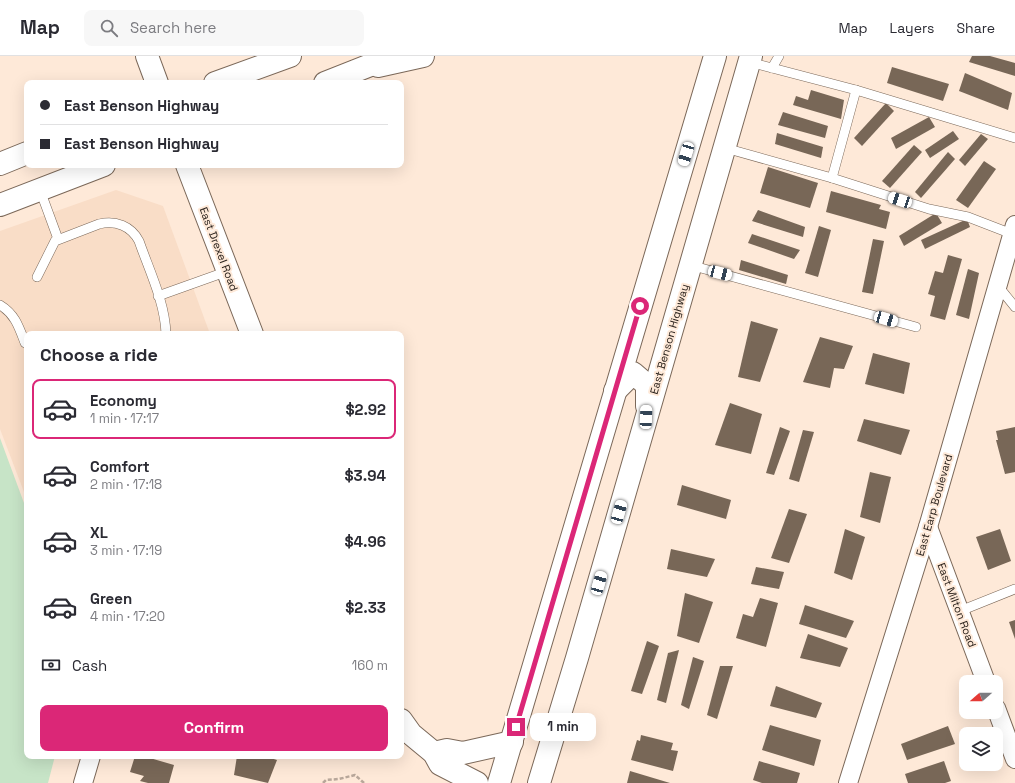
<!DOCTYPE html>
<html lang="en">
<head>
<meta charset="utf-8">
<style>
  :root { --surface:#fff; --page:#f7f7f7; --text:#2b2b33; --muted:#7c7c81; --line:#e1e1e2; --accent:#db2777 }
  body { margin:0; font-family:"Space Grotesk",sans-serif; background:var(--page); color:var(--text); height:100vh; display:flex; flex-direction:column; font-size:15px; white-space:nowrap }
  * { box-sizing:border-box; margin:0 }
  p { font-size:13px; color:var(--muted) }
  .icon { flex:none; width:22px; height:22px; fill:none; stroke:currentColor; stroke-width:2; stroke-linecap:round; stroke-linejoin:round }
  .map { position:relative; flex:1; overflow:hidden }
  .sheet { position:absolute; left:24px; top:275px; width:380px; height:428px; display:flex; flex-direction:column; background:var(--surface); border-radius:8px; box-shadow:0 4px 16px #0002 }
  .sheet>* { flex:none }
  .banner { position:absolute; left:24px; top:24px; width:380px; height:88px; border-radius:8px; box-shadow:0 4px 16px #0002; display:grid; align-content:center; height:88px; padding:0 16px; background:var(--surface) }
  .needle { width:26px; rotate:250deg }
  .fabs { position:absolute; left:959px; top:619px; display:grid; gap:8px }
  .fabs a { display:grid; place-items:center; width:44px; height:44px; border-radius:8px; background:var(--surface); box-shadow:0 4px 16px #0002; font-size:20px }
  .end { position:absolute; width:18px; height:18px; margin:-9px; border:5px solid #db2777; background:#fff; box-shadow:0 0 0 2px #fff }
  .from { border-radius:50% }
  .bubble { position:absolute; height:28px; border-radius:8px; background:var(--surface); box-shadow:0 4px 16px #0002; font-size:13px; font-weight:600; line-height:28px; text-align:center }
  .car { position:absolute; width:12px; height:24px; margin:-12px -6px; border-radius:5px; box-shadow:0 0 3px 1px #0007; background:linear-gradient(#fff 24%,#345 0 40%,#fff 0 76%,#345 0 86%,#fff 0) }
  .banner b { display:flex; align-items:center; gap:14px; height:38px; font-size:15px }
  .banner b+b { border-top:1px solid var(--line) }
  .banner i { width:10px; height:10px; background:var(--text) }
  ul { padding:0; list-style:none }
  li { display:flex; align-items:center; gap:12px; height:60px; margin:0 8px 6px; padding:0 8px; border:2px solid transparent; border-radius:8px }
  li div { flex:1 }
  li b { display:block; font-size:15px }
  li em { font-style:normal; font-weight:600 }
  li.selected { border-color:var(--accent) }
  li>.icon { width:36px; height:36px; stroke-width:1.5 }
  h2 { padding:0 16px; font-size:18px; line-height:48px }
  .pay { display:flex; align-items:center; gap:10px; height:44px; padding:0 16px; font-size:15px }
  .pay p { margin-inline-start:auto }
  .button { display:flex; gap:8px; margin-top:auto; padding:8px 16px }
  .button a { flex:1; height:46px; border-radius:8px; background:var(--accent); color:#fff; font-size:16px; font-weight:600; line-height:46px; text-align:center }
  header { display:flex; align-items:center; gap:24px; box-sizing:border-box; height:56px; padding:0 20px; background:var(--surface); border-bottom:1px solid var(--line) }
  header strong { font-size:19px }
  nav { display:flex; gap:22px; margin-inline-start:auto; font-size:14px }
  .search { width:280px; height:36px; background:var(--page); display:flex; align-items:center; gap:10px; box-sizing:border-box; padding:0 14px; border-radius:8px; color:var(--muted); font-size:15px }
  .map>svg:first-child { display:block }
  .built { fill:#f9ddc7 }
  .green { fill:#c7e4c7 }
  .building { fill:#786757 }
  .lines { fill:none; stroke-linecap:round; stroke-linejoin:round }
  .lane-casing { stroke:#7b6859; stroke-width:10 }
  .street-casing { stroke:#7b6859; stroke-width:20 }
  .secondary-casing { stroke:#7b6859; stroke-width:24 }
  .path { stroke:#b8a79a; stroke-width:2.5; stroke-dasharray:4 2; stroke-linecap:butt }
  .lane { stroke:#fff; stroke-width:9 }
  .street { stroke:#fff; stroke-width:18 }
  .secondary { stroke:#fff; stroke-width:22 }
  .route { stroke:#db2777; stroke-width:5 }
  .labels { text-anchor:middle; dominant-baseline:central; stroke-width:4; stroke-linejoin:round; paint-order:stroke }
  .street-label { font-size:11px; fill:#2a221c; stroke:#fee9d8 }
</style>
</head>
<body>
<header>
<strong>Map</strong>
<div class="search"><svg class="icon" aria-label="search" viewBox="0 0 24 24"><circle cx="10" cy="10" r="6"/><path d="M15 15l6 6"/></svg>Search here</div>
<nav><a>Map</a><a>Layers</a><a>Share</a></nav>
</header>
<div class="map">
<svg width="1015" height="727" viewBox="0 0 1015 727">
  <rect width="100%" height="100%" fill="#fee9d8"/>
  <polygon class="built" points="116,134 163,150 210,278 27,278 27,444 0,373 0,175"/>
  <polygon class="green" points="0,382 24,447 27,448 27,700 55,700 48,727 0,727"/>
  <g class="building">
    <polygon points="972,0 990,0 1015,7 1015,20 969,6"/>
    <polygon points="892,11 949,28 943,45 887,27"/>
    <polygon points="965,17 1012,37 1008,54 959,35"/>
    <polygon points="811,34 844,44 841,63 793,49 796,40 808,44"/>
    <polygon points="886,47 894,55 862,90 854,82"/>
    <polygon points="783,56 828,70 825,82 778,69"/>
    <polygon points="929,61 935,71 896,93 891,82"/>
    <polygon points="953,75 959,83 930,102 925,94"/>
    <polygon points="777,77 823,91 821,102 775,88"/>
    <polygon points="981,78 988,83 965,110 959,104"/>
    <polygon points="914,89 922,96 890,132 882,125"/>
    <polygon points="948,96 955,103 921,142 915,136"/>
    <polygon points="984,105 996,113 968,152 956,144"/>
    <polygon points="768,111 818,127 810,152 760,137"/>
    <polygon points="831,135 881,149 879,153 890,156 886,173 826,156"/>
    <polygon points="758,154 805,171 803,181 752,165"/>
    <polygon points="936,157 942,167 904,190 899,180"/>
    <polygon points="967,163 970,171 925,193 921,184"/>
    <polygon points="819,170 831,174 818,221 805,217"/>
    <polygon points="752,178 800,194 794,203 748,187"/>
    <polygon points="873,183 884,185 873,238 862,236"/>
    <polygon points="948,199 962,203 945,264 930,260 935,240 928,238 935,215 943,217"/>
    <polygon points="741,204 788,219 786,228 739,214"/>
    <polygon points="968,213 979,217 969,263 956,259"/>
    <polygon points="751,265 778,273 760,326 738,321"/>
    <polygon points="820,281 853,290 844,313 834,312 830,332 803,326"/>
    <polygon points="873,297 910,307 904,338 865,328"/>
    <polygon points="730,347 762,358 751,398 715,389"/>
    <polygon points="864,363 910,374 901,399 857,385"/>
    <polygon points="780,371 790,375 774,419 766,417"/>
    <polygon points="1015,371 1015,416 1005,418 996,384 998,384 996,375"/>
    <polygon points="803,374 814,376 799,426 789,423"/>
    <polygon points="870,416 891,421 880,467 860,461"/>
    <polygon points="682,429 731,444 726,463 677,449"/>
    <polygon points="789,453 807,458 789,507 771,502"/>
    <polygon points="845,473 865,481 852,524 834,517"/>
    <polygon points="1000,473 1011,505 988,514 976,481"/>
    <polygon points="671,493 715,503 707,521 667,513"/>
    <polygon points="756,511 784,516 779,533 751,528"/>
    <polygon points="685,537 713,546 699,587 677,580"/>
    <polygon points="760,542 778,547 766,591 736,582 743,558 753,561"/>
    <polygon points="805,549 854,565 846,582 799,568"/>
    <polygon points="1015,564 1015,583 1009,566"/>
    <polygon points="808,578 848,592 840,611 800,602"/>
    <polygon points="647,585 659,590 642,638 631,635"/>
    <polygon points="679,594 666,647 657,644 668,597"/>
    <polygon points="693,601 704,605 689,653 681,649"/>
    <polygon points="720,610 733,610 717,663 707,659"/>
    <polygon points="776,630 822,647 816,662 770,650"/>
    <polygon points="770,669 821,684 814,710 762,694"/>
    <polygon points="948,670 955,688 907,704 901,688"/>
    <polygon points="641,679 673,687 671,694 678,695 673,715 631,704 637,684 640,685"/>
    <polygon points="135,700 143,700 174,709 169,727 148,727 140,725 144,720 130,716"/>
    <polygon points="237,700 264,700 277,704 268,727 234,719"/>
    <polygon points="759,705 800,717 797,727 762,727 753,724"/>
    <polygon points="944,705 951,725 945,727 908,727 905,718"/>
    <polygon points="630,715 670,727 627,727"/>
  </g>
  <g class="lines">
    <defs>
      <g id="lane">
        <polyline points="749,6 856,34 1015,82"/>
        <polyline points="772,12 779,0"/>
        <polyline points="725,92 832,122 929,153 968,161 1012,178"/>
        <polyline points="832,122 856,34"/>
        <polyline points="40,134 58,183"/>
        <polyline points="690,209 916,271"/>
        <path d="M37,221L55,185L99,168C116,164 131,170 139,185C149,214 165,246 166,278"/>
        <polyline points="998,230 1015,251"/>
        <polyline points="158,240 228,215"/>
        <path d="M0,249C15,258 19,271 25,287"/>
        <polyline points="960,555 1015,533"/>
      </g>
      <g id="street">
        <polyline points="928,471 986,626"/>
        <polyline points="996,652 1015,703"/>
        <polyline points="83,727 91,700"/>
        <polyline points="848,727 928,471 1015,169"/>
      </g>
      <g id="secondary">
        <polyline points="147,0 157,27"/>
        <polyline points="378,10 423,0"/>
        <polyline points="215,27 290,0"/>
        <polyline points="325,27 393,0"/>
        <polyline points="0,108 27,97"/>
        <polyline points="187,109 252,278"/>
        <polyline points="0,149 104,109"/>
        <polyline points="615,335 633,317 647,329 647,350"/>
        <polyline points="401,664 411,678 434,697 440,708 477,727"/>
        <polyline points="434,697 447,694 463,697 512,686"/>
        <polyline points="499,727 715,0"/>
        <polyline points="539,727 577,602 751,0"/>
      </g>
    </defs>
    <use href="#lane" class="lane-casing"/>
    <use href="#street" class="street-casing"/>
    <use href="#secondary" class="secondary-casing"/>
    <polyline class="path" points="323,727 326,724 339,723 355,719 364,727"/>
    <use href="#lane" class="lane"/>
    <use href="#street" class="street"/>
    <use href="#secondary" class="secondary"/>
  </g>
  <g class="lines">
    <polyline class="route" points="516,671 640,250"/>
  </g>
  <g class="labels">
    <g class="street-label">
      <text transform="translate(219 193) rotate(69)">East Drexel Road</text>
      <text transform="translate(669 283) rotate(-74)">East Benson Highway</text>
      <text transform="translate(934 449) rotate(-74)">East Earp Boulevard</text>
      <text transform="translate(957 549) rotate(69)">East Milton Road</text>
    </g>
  </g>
</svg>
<div class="fabs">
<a><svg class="needle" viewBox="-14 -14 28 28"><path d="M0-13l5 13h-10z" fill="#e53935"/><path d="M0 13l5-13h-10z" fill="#7c7c81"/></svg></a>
<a><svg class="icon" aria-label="layers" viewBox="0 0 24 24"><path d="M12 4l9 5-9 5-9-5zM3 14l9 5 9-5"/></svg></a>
</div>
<i class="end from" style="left:640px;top:250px"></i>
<i class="end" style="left:516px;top:671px"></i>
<div class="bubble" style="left:530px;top:657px;width:66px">1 min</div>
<i class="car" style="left:686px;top:98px;rotate:197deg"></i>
<i class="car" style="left:900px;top:144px;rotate:288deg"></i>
<i class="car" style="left:720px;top:217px;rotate:105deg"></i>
<i class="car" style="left:886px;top:263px;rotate:106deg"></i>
<i class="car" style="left:646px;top:361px;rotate:2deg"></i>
<i class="car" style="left:619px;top:456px;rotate:16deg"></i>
<i class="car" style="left:599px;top:527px;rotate:16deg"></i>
<div class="banner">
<b><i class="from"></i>East Benson Highway</b>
<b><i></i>East Benson Highway</b>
</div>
<section class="sheet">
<h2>Choose a ride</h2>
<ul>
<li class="selected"><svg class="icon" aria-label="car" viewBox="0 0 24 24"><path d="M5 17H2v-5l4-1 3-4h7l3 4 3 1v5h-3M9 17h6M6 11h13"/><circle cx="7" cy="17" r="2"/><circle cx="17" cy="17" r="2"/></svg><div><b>Economy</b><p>1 min · 17:17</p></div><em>$2.92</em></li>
<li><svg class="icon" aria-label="car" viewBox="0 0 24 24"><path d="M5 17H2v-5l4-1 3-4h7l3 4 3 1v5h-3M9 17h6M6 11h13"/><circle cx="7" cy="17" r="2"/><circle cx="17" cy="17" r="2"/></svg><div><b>Comfort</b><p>2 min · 17:18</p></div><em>$3.94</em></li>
<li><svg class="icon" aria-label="car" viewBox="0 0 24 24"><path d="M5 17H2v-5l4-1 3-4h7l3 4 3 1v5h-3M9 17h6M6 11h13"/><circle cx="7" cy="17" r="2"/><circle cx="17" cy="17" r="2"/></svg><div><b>XL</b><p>3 min · 17:19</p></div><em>$4.96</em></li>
<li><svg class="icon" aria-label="car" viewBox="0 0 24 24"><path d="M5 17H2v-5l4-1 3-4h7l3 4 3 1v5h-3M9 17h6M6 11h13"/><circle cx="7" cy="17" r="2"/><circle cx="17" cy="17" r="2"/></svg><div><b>Green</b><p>4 min · 17:20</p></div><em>$2.33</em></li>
</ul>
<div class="pay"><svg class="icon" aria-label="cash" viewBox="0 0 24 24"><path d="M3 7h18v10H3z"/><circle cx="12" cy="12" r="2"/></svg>Cash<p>160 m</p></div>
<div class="button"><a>Confirm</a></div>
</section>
</div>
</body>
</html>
